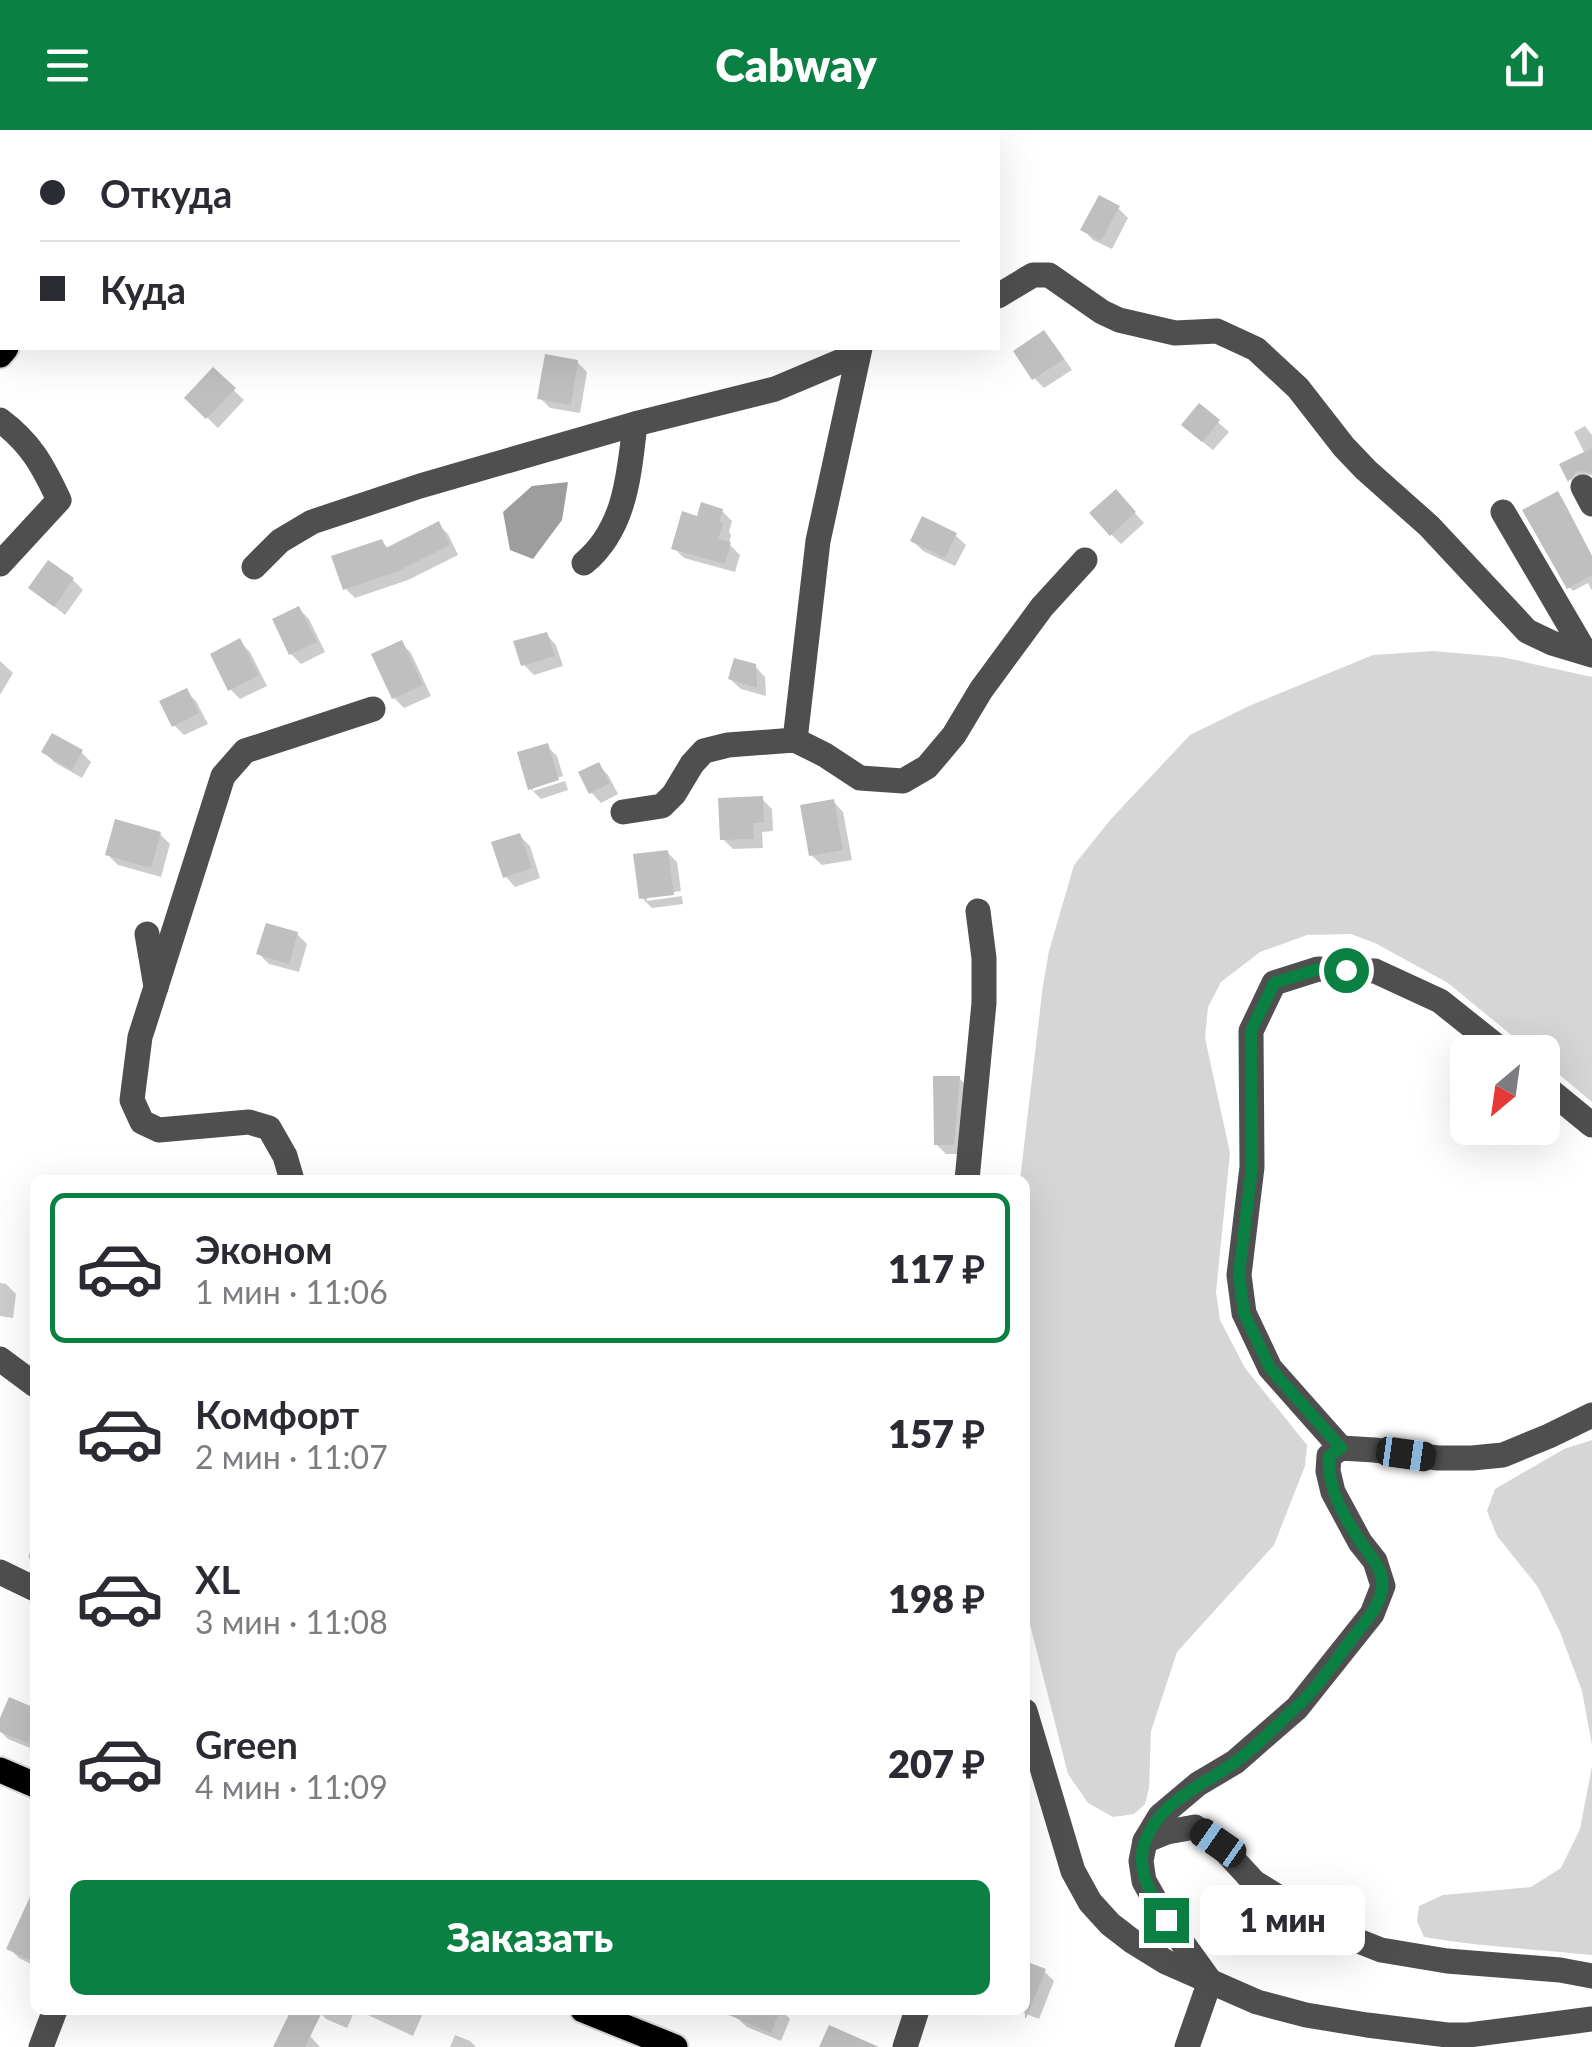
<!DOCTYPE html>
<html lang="ru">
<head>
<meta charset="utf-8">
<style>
  :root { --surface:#fff; --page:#f2f2f3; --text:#2b2b33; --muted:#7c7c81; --line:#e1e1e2; --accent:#0b8043 }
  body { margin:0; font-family:Lato,sans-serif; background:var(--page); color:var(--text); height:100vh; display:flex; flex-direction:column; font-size:38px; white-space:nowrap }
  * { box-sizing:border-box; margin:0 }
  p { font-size:32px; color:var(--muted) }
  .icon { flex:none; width:55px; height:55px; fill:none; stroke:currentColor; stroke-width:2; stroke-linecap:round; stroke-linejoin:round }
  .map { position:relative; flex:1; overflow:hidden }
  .side { position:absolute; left:30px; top:1045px; width:1000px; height:840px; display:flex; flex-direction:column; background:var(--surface); border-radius:15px; box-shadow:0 10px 40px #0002 }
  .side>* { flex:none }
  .hud { position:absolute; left:0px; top:0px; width:1000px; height:220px; box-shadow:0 10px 40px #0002; display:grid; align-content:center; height:220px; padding:0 40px; background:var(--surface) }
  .needle { width:65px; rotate:209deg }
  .fabs { position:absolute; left:1450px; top:905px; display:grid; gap:20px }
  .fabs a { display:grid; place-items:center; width:110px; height:110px; border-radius:15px; background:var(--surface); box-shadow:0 10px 40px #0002; font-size:50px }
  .end { position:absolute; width:45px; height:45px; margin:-22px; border:12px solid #0b8043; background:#fff; box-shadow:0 0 0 5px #fff }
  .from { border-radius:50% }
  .bubble { position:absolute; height:70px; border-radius:15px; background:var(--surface); box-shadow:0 10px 40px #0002; font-size:32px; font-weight:800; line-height:70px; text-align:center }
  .car { position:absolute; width:30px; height:60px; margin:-30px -15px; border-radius:12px; box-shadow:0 0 8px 2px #0007; background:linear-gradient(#222 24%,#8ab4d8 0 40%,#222 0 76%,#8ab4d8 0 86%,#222 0) }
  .hud b { display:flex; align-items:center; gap:35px; height:95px; font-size:38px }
  .hud b+b { border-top:2px solid var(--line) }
  .hud i { width:25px; height:25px; background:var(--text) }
  ul { padding:18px 0 0; list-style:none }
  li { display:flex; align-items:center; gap:30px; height:150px; margin:0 20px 15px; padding:0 20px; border:5px solid transparent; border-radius:15px }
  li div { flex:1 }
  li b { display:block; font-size:38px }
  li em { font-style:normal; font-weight:800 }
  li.current { border-color:var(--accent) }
  li>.icon { width:90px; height:90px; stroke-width:1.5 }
  .cta { display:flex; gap:20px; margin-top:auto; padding:20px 40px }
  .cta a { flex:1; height:115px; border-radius:15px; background:var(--accent); color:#fff; font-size:40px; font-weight:800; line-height:115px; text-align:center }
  header { display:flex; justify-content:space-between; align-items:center; height:130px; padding:0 40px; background:var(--accent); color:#fff; font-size:45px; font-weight:800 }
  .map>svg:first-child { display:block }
  .green { fill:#d6d6d6 }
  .water { fill:#9d9d9d }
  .shadow { fill:#0003 }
  .building { fill:#bfbfbf }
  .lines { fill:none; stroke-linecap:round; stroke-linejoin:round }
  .major-casing { stroke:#dbdbdb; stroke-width:29 }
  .minor { stroke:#4f4f4f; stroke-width:25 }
  .major { stroke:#000; stroke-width:25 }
  .route { stroke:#0b8043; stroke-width:12 }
</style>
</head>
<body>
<header><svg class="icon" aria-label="menu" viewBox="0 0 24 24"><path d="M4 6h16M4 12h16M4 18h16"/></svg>Cabway<svg class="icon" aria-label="share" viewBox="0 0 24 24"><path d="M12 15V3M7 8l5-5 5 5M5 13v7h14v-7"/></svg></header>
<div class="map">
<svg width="1592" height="1917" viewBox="0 0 1592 1917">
  <rect width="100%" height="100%" fill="#fff"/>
  <g class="green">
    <polygon points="1433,521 1502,527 1592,547 1592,972 1543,931 1542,922 1532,922 1448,853 1375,813 1351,804 1307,805 1260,822 1221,852 1208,877 1205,908 1230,1023 1216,1162 1220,1190 1245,1238 1307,1315 1305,1336 1274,1415 1177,1522 1151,1601 1149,1658 1145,1674 1134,1684 1113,1687 1088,1673 1068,1644 1025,1475 1025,1050 1020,1050 1043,855 1049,821 1074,735 1111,689 1190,605 1249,576 1373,525"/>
    <polygon points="1592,1310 1592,1615 1582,1561 1560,1502 1538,1457 1497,1406 1487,1381 1495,1359 1564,1319"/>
    <path d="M1592,1636V1825C1536,1819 1480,1817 1424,1807L1417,1791L1419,1776L1443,1765L1531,1757L1561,1738L1580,1699Z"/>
  </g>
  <polygon class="water" points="568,352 562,390 533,429 510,420 503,382 532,356"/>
  <g class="shadow">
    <polygon points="57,0 85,0 89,2 56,2"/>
    <rect x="509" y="0" width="41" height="2"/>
    <polygon points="692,0 733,0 732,2 694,2"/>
    <polygon points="0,23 2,24 2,61 0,59"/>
    <polygon points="1118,78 1128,88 1112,119 1093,110 1083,99"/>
    <polygon points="1044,204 1054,214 1072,240 1044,258 1034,248"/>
    <polygon points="577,232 587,242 580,283 550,278 540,268"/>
    <polygon points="213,241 244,270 218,298 187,268"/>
    <polygon points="1200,276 1229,302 1213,320 1194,305"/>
    <polygon points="1585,296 1592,305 1592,345 1579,347 1573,354 1562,335 1585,324 1574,302"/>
    <polygon points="1562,368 1592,426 1592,461 1588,453 1573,461 1569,457"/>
    <polygon points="1122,369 1144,393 1121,414 1111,404"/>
    <polygon points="722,381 732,391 729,402 731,405 729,414 740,425 735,442 684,428 674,418 699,389"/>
    <polygon points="438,394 448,404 458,425 408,450 355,468 345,458 381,411 389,419"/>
    <polygon points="955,405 966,415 955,436 923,421 913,411"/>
    <polygon points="48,433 73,450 83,460 65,485 31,458"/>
    <polygon points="299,479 309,489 325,522 301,534 291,524 275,490"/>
    <polygon points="546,504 556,515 563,536 534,545 524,535"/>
    <polygon points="240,512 250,522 267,556 240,569 230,559"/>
    <polygon points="401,513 411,523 431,566 404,578 394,568"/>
    <polygon points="0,531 13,543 0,565"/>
    <polygon points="755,536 765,547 766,566 741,559 730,549"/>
    <polygon points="186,561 196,571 208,594 184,605 174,595"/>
    <polygon points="547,616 557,626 563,646 533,656 533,661 565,651 568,660 541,669 531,659"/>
    <polygon points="44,622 81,622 91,632 82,648 54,632"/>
    <polygon points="598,635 608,645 618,664 601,673 591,662"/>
    <polygon points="762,669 772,679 773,701 762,702 763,718 733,719 723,709"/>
    <polygon points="833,671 843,682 852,730 822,735 811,725"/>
    <polygon points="160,704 170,714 161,747 118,735 108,725"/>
    <polygon points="520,706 530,716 540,748 515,757 505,746"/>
    <polygon points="667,722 677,732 681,761 647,766 647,771 682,766 683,774 652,778 642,768"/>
    <polygon points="297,804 307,814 299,842 269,834 259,824"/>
    <polygon points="959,948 969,958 963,1024 946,1024 936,1014"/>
    <polygon points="0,1153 6,1154 16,1164 13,1188 0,1186"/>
    <polygon points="35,1411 35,1434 28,1427"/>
    <polygon points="35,1581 35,1620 8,1609 0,1601 0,1595"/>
    <polygon points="35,1764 35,1836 19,1828 9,1818"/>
    <polygon points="1025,1833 1044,1841 1054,1851 1039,1889 1016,1880 1025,1880"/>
    <polygon points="317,1880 355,1880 347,1898 326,1889"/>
    <polygon points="357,1880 423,1880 424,1881 413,1906"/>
    <polygon points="739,1880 781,1880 790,1889 781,1911 747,1897 736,1887"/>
    <polygon points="455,1905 470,1911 476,1917 450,1917"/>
    <polygon points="310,1906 320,1917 276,1917"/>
  </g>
  <g class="building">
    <polygon points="1099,65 1120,76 1101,111 1080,100"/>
    <polygon points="1044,200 1064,229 1032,250 1013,221"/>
    <polygon points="545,224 578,230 571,275 537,269"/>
    <polygon points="213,237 236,258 206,289 184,268"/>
    <polygon points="1199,273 1220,290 1202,312 1181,295"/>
    <polygon points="1592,318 1592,344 1585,341 1576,342 1568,352 1559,334"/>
    <polygon points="1116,359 1136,382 1110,406 1089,383"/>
    <polygon points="1558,361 1592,426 1592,445 1567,459 1522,380"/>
    <polygon points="701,372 723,379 719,392 723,393 718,409 731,412 725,434 671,419 682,381 697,386"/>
    <polygon points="922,386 957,403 945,428 910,411"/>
    <polygon points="439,391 450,415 398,441 343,460 331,426 382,409 386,418"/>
    <polygon points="48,430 74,448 54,477 28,458"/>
    <polygon points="299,476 317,512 289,525 272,489"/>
    <polygon points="547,502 555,526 521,536 513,511"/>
    <polygon points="240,508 259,545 228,561 210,524"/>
    <polygon points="402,510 423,555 392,569 371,524"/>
    <polygon points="734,528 756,534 757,558 728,549"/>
    <polygon points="187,558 199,583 172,597 159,571"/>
    <polygon points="52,603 83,620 72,640 41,622"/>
    <polygon points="548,613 559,650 528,660 517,622"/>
    <polygon points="599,632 610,653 589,664 578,642"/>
    <polygon points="763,666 764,692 753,693 754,709 720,710 718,668"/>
    <polygon points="834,669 843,720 809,726 800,675"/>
    <polygon points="115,689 161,702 151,738 105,725"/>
    <polygon points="520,703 532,738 503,748 491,712"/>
    <polygon points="668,720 674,765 639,769 633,724"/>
    <polygon points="266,793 298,802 289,834 256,824"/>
    <polygon points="933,946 960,946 954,1015 934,1015"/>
    <polygon points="9,1567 35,1578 35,1597 28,1613 0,1602 0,1588"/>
    <polygon points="35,1756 35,1832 6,1819"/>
    <polygon points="1025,1831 1046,1839 1026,1888 1025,1888"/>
    <polygon points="291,1880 323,1880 305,1917 273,1917"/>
    <polygon points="717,1880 780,1880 771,1903"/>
    <polygon points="829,1895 879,1917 819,1917"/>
  </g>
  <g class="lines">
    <defs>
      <g id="major">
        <polyline points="195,2 198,0"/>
        <polyline points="0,225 6,218"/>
        <polyline points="0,1640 35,1655"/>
        <polyline points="583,1880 675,1917"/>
      </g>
    </defs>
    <use href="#major" class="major-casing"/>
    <g class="minor">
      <polyline points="403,2 407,0"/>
      <polyline points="900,2 900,0"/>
      <polyline points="998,166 1033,145 1049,145 1102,182 1119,190 1175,203 1217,201 1256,219 1298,258 1344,317 1366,340 1429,396 1527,501 1552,513 1592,525"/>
      <path d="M0,290C31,313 43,336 59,370L0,434"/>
      <polyline points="1583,357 1592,374"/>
      <polyline points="1503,382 1585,522"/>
      <path d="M584,433C626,398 629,344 635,294"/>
      <polyline points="254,437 280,411 312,392 420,356 635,294 775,259 858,224"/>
      <polyline points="795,610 818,411 860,218"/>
      <polyline points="623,682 662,676 674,664 692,634 704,621 728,615 795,610 825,625 860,648 903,651 927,637 954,605 981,560 1042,477 1085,430"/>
      <polyline points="147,804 156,857 140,907 132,970 142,992 159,1000 249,992 269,998 285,1026 292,1050"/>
      <polyline points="156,857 223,646 245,621 373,579"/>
      <polyline points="1542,954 1592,995"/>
      <polyline points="967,1050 984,873 984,828 978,781"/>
      <polyline points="0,1229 35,1255"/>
      <polyline points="1341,1318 1270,1238 1244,1183 1239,1145 1252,1037 1251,901 1274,853 1318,839 1375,841 1440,871 1504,922"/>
      <polyline points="0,1442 35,1459"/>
      <polyline points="1025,1581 1073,1741 1090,1772 1110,1794 1132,1811 1166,1832 1257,1872 1306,1885 1367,1895 1447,1905 1469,1905 1592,1889"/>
      <polyline points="1145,1711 1167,1702 1195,1697 1218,1713 1254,1752 1333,1801 1381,1820 1447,1831 1560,1840 1592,1846"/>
      <polyline points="41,1917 55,1880"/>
      <polyline points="905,1917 917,1880"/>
      <polyline points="1187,1917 1210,1851 1166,1790 1144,1751 1141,1731 1145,1711 1160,1686 1198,1654 1235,1632 1297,1578 1372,1484 1383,1456 1375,1431 1360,1412 1333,1362 1328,1341 1329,1326 1341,1318 1374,1320 1438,1328 1472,1328 1503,1325 1549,1306 1592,1285"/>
    </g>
    <use href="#major" class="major"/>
  </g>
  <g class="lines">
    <path class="route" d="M1166,1790C1153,1766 1134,1741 1145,1712C1159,1671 1203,1656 1235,1632C1255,1618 1274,1598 1292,1581C1316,1561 1332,1534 1351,1510C1363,1494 1379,1479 1382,1458C1385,1440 1369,1425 1360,1411C1343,1386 1327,1357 1329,1326L1341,1318L1270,1238L1244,1183L1239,1144L1252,1037L1251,901L1274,853L1318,839L1346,840"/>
  </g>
</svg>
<div class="fabs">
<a><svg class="needle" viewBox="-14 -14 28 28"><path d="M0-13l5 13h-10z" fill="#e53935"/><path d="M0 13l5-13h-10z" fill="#7c7c81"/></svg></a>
</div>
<i class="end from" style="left:1346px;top:840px"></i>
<i class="end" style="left:1166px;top:1790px"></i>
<div class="bubble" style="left:1200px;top:1755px;width:165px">1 мин</div>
<i class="car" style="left:1406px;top:1324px;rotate:98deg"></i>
<i class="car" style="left:1218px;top:1713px;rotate:305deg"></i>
<div class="hud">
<b><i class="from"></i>Откуда</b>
<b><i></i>Куда</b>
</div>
<section class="side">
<ul>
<li class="current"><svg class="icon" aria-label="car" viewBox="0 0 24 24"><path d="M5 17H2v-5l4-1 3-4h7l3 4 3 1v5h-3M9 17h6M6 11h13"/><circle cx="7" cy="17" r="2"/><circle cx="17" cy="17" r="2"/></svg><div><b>Эконом</b><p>1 мин · 11:06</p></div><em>117 ₽</em></li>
<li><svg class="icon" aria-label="car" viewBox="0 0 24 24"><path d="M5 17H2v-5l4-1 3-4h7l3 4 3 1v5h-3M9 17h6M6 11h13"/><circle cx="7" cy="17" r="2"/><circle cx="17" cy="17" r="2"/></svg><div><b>Комфорт</b><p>2 мин · 11:07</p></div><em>157 ₽</em></li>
<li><svg class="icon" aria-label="car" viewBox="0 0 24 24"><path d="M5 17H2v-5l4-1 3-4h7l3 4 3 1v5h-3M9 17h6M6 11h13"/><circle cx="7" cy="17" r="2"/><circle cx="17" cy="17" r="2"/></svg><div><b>XL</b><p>3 мин · 11:08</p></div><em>198 ₽</em></li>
<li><svg class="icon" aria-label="car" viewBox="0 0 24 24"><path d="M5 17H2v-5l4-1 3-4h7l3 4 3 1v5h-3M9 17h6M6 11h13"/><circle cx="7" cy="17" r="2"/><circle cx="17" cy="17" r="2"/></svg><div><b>Green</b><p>4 мин · 11:09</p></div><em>207 ₽</em></li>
</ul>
<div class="cta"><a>Заказать</a></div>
</section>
</div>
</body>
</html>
